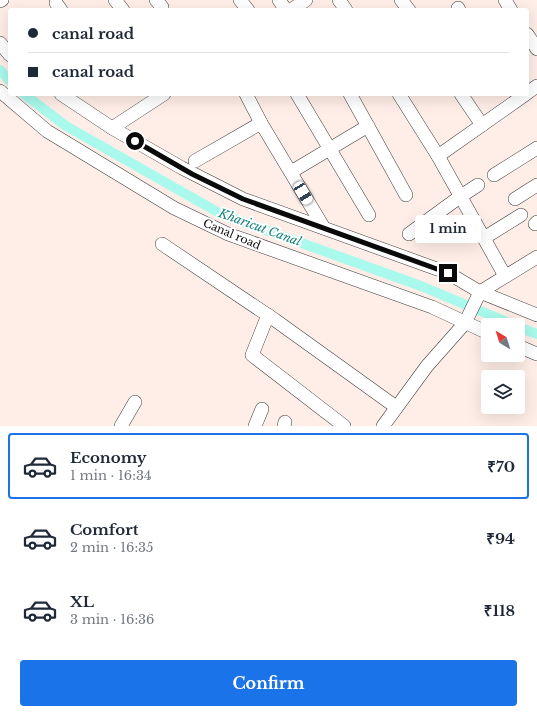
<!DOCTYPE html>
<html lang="en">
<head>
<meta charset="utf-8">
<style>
  :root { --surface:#fff; --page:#f2f2f3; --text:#1f2937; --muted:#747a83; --line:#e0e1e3; --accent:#1a73e8 }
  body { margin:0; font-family:"Libre Baskerville",serif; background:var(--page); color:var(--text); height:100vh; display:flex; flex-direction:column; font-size:15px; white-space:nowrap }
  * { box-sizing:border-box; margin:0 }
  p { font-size:13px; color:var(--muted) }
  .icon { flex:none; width:22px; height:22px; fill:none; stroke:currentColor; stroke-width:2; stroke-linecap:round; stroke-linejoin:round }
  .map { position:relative; height:426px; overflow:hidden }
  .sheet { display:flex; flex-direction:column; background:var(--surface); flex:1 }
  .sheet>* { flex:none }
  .banner { position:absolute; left:8px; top:8px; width:521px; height:88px; border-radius:4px; box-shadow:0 4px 16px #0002; display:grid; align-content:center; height:88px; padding:0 20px; background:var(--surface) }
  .needle { width:26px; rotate:322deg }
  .tools { position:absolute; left:481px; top:318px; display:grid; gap:8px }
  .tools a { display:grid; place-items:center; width:44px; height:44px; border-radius:4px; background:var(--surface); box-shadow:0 4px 16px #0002; font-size:20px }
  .end { position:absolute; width:18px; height:18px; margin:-9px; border:5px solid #0a0a0a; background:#fff; box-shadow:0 0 0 2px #fff }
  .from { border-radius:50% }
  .bubble { position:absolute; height:28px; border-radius:4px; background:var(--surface); box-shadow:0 4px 16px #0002; font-size:13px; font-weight:700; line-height:28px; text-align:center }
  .car { position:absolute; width:12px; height:24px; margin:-12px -6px; border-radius:5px; box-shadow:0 0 3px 1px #0007; background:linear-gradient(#fff 24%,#345 0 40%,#fff 0 76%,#345 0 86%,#fff 0) }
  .banner b { display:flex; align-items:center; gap:14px; height:38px; font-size:15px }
  .banner b+b { border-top:1px solid var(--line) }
  .banner i { width:10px; height:10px; background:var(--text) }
  ul { padding:7px 0 0; list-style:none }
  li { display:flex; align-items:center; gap:12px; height:66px; margin:0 8px 6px; padding:0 12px; border:2px solid transparent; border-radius:4px }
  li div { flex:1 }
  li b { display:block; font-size:15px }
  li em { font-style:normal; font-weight:700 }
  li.on { border-color:var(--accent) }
  li>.icon { width:36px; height:36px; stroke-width:1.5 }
  .button { display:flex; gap:8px; margin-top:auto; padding:8px 20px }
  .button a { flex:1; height:46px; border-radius:4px; background:var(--accent); color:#fff; font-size:16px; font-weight:700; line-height:46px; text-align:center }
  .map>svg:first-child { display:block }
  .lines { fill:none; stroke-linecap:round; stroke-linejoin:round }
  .canal { stroke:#a9f9ec; stroke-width:10 }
  .minor-casing { stroke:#3d3d3d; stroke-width:14 }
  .minor { stroke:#fff; stroke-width:13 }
  .route { stroke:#0a0a0a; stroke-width:5 }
  .labels { text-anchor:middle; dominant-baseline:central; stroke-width:4; stroke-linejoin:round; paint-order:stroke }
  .street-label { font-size:11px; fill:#0a0a0a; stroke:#fff }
  .water-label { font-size:12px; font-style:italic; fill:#0f8378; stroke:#fff }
</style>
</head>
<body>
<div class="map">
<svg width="537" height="426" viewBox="0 0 537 426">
  <rect width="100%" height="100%" fill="#ffeee7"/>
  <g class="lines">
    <g class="canal">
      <polyline points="0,70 10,81"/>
      <polyline points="24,94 66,126 221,214 421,286 514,325"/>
      <polyline points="518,327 537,334"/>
    </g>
    <defs>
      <g id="minor">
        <polyline points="115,0 123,10"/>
        <polyline points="156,0 162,7"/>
        <polyline points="240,0 248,10"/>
        <polyline points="279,0 286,10"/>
        <polyline points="339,0 346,10"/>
        <polyline points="401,0 409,10"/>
        <polyline points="505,0 511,10"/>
        <polyline points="0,1 2,0"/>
        <polyline points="56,3 61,10"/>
        <polyline points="458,8 459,10"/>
        <polyline points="291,10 306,0"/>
        <polyline points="527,34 537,49"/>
        <polyline points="0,43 10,55"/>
        <polyline points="0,91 47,131 174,208 228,234 432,307 488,333"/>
        <polyline points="527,93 537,86"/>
        <polyline points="61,94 112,128 182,168 243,199 448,273 480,292 537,315"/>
        <polyline points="246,94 261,123 324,228"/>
        <polyline points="297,94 369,215"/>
        <polyline points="350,94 406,195"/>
        <polyline points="399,94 438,156 505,276"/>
        <polyline points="461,94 482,125"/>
        <polyline points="112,128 164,94"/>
        <polyline points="438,156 526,94"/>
        <polyline points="195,161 261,123"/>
        <polyline points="291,172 368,126"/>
        <polyline points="494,175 537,148"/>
        <polyline points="515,199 537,185"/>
        <polyline points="535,224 537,222"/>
        <polyline points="409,234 461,196 478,185"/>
        <polyline points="484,238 521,215"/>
        <polyline points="162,244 275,320 396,407"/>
        <polyline points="268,315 252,355 344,426"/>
        <polyline points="518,346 537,354"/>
        <polyline points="121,426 135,402"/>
        <polyline points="255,426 262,409"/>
        <polyline points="284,426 285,422"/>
        <polyline points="383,426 427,366 465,323 480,292 537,257"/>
      </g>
    </defs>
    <use href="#minor" class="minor-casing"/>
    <use href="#minor" class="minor"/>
  </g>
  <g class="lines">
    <polyline class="route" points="135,141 192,174 243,199 448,273"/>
  </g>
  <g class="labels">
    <g class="street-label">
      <text transform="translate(232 234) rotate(23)">Canal road</text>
    </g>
    <g class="water-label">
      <text transform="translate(260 227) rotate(20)">Kharicut Canal</text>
    </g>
  </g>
</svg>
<div class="tools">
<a><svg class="needle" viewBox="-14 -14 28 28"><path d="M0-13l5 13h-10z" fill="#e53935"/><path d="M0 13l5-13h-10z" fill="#747a83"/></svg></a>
<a><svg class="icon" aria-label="layers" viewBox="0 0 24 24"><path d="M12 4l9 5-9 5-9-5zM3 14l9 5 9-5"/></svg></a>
</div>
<i class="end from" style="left:135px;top:141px"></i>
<i class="end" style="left:448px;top:273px"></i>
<div class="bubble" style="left:415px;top:215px;width:66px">1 min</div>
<i class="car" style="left:303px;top:193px;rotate:149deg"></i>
<div class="banner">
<b><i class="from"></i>canal road</b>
<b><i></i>canal road</b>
</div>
</div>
<section class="sheet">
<ul>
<li class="on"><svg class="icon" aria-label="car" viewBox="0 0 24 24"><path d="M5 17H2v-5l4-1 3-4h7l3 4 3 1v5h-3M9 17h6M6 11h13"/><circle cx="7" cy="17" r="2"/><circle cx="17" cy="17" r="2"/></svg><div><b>Economy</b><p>1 min · 16:34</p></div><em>₹70</em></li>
<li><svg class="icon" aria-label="car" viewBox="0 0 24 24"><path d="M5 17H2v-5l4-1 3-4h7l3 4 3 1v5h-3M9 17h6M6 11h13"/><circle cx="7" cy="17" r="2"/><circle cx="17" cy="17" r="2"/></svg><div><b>Comfort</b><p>2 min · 16:35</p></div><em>₹94</em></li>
<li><svg class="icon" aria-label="car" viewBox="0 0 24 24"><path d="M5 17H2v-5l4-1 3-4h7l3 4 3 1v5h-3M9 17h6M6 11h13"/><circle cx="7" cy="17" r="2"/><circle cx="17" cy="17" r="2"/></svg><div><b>XL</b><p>3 min · 16:36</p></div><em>₹118</em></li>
</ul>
<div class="button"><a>Confirm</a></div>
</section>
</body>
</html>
